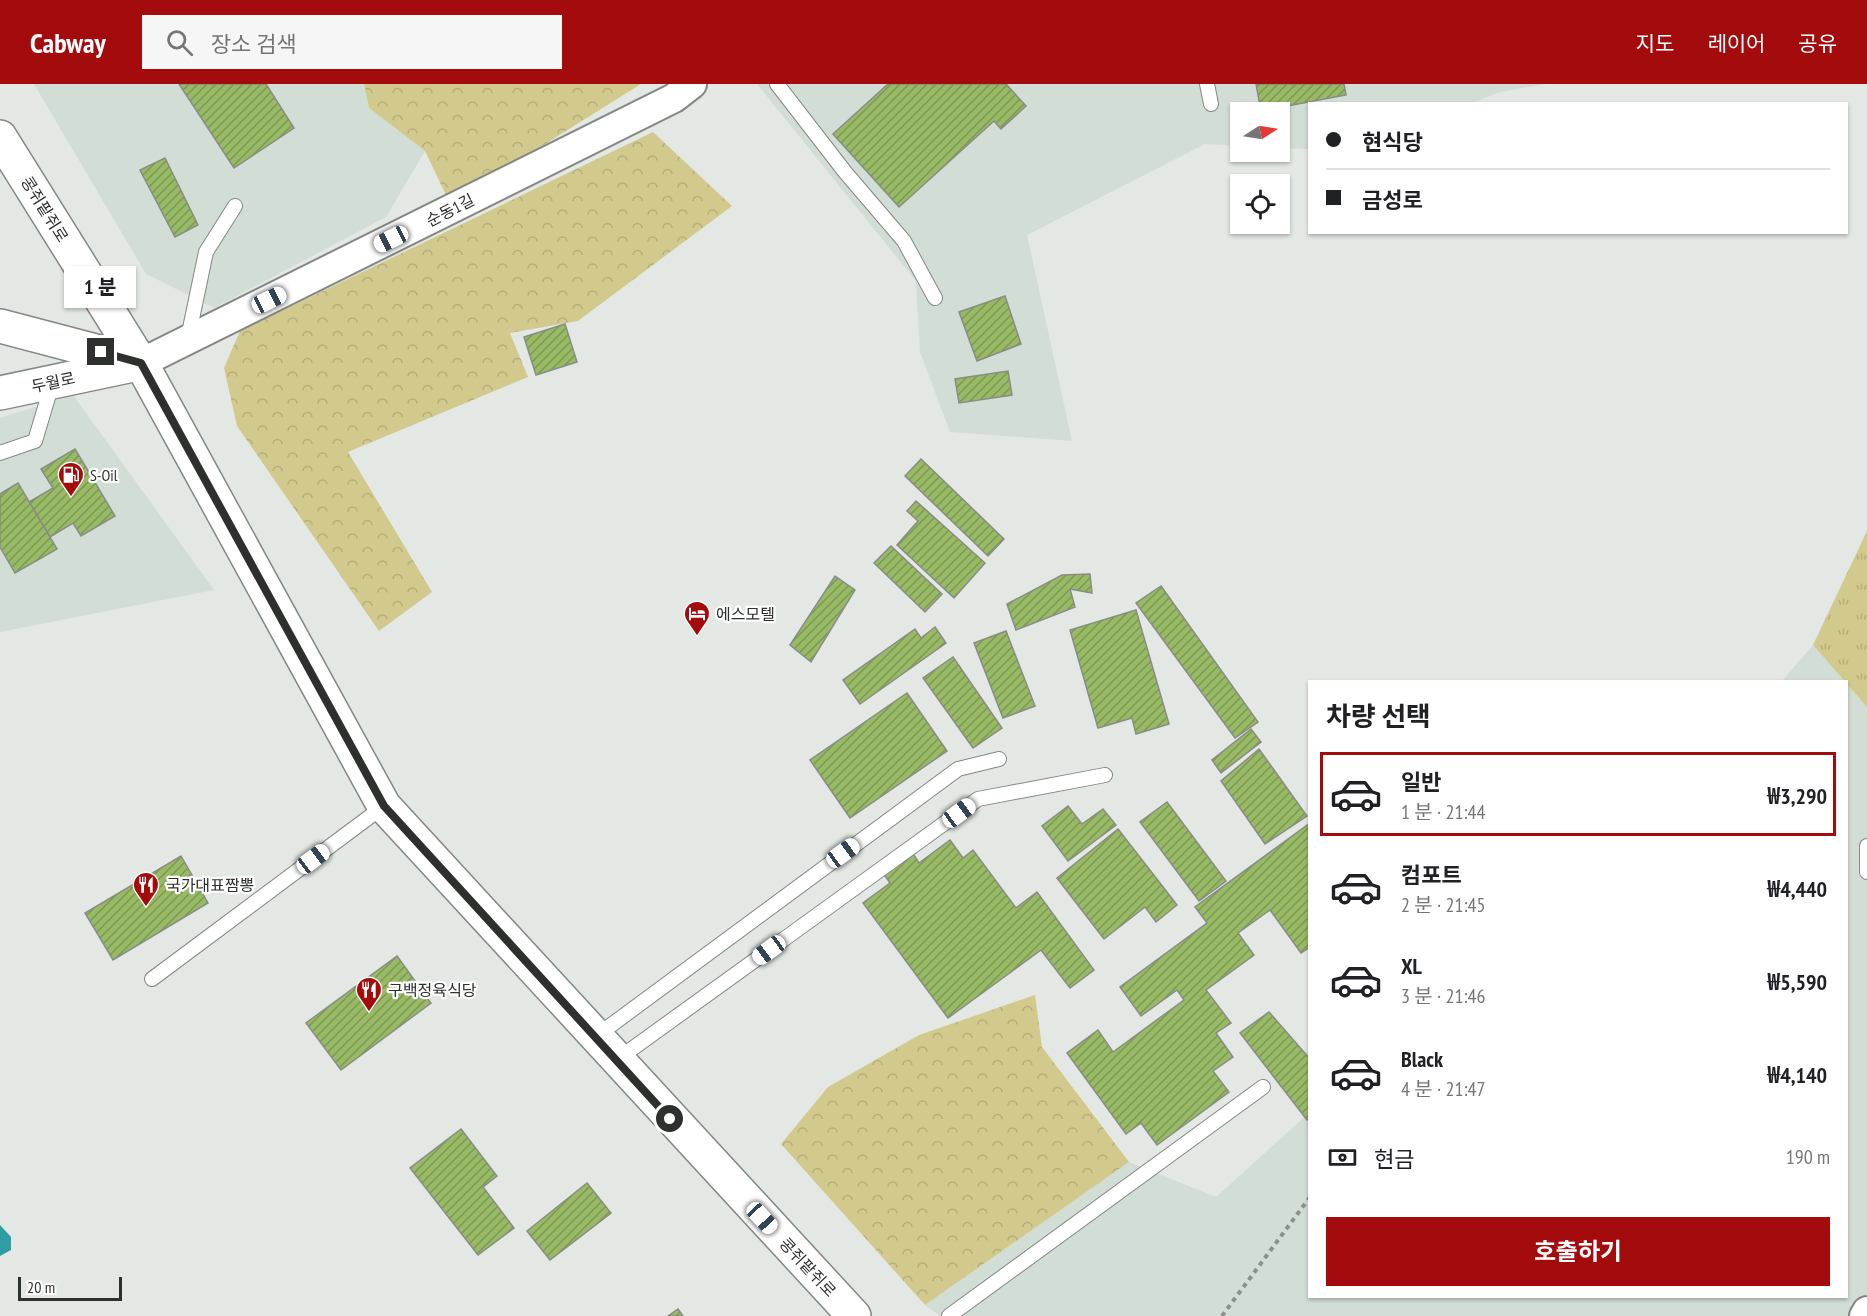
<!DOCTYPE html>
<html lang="ko">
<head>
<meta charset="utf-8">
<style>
  :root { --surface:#fff; --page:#f6f6f6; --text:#202124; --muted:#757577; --line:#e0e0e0; --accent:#a30b0d }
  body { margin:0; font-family:"PT Sans Narrow","Noto Sans KR",sans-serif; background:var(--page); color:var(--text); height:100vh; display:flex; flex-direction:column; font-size:22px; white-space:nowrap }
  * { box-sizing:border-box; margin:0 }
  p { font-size:20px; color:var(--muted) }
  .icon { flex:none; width:33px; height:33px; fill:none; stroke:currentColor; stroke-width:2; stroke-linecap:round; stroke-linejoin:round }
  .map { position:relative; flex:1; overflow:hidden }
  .details { position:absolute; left:1308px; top:596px; width:540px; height:618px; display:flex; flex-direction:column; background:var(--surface); border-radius:0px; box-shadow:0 2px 4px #0004 }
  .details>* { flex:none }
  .banner { position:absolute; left:1308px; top:18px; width:540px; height:132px; border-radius:0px; box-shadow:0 2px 4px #0004; display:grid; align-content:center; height:132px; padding:0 18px; background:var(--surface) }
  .needle { width:39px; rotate:78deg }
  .buttons { position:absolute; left:1230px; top:18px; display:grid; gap:12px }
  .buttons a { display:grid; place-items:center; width:60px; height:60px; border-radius:0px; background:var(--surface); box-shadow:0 2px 4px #0004; font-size:30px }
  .scale { position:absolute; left:18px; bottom:15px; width:104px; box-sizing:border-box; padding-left:6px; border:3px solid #2e302e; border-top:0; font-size:16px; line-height:21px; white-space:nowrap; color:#2e302e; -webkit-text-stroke:4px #fff; paint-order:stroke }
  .end { position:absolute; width:27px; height:27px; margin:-14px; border:8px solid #2e302e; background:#fff; box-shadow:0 0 0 3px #fff }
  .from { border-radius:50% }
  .bubble { position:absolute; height:42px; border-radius:0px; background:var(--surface); box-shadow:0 2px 4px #0004; font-size:20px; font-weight:700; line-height:42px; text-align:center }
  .car { position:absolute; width:18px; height:36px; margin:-18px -9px; border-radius:8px; box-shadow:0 0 4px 2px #0007; background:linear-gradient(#fff 24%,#345 0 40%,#fff 0 76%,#345 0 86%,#fff 0) }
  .banner b { display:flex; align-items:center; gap:21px; height:57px; font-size:22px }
  .banner b+b { border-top:2px solid var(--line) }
  .banner i { width:15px; height:15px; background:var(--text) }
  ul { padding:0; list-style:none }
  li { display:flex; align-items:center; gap:18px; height:84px; margin:0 12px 9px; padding:0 6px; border:3px solid transparent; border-radius:0px }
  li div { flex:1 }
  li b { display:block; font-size:22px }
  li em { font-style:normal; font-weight:700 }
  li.current { border-color:var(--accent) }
  li>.icon { width:54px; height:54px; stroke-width:1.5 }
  h2 { padding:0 18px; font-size:27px; line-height:72px }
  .pay { display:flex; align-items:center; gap:15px; height:66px; padding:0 18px; font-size:22px }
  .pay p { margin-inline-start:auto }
  .primary-button { display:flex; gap:12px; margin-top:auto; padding:12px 18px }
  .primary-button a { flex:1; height:69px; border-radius:0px; background:var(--accent); color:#fff; font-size:24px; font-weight:700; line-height:69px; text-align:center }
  header { display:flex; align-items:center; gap:36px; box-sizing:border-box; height:84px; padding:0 30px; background:var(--accent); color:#fff }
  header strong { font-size:28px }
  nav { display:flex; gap:33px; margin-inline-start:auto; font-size:21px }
  .search { width:420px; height:54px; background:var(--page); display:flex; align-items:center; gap:15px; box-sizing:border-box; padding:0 21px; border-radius:0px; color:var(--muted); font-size:22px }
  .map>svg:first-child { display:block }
  .built { fill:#d2ddd5 }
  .grass { fill:url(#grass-tufts) }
  .forest { fill:url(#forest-crowns) }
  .water { fill:#309ca3 }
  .building { fill:url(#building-hatch); stroke:#898c86; stroke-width:1.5 }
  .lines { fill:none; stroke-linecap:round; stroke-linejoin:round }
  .service-casing { stroke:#838884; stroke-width:16 }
  .minor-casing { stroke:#838884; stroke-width:32 }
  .tertiary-casing { stroke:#838884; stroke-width:36 }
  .secondary-casing { stroke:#838884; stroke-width:36 }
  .path { stroke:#8c908d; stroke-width:4; stroke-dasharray:4.5 4.5; stroke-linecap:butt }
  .service { stroke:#fff; stroke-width:14 }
  .minor { stroke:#fff; stroke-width:28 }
  .tertiary { stroke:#fff; stroke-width:33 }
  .secondary { stroke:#fff; stroke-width:33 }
  .route { stroke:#2e302e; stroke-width:8 }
  .labels { text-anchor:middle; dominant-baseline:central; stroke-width:4.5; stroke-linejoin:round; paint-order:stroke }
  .street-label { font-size:16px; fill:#2e302e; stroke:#fff }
  .poi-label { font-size:16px; fill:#2e302e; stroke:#fff; text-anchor:start }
</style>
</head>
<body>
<header>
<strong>Cabway</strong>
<div class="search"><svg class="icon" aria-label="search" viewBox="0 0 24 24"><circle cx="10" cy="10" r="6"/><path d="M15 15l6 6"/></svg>장소 검색</div>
<nav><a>지도</a><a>레이어</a><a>공유</a></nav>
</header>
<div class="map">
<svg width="1867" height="1232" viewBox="0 0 1867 1232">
  <defs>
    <pattern id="grass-tufts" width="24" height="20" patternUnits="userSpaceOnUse" patternTransform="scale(1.5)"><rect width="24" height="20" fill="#d2ca8d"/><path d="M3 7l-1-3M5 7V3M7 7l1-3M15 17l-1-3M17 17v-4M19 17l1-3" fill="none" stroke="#b5ae7a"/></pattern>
    <pattern id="forest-crowns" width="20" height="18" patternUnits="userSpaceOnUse" patternTransform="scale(1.5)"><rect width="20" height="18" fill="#d2ca8d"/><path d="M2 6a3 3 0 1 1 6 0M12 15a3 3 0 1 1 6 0" fill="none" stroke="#b5ae7a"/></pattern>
    <pattern id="building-hatch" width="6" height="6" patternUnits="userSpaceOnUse" patternTransform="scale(1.5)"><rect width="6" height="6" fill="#98ba65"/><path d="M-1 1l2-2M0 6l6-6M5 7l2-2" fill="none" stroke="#7c9854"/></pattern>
  </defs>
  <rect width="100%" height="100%" fill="#e3e8e4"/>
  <g class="built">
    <polygon points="34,0 364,0 369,24 425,67 386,133 214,224 146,190"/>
    <polygon points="757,0 1545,0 1500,8 1472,19 1310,20 1309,65 1280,64 1280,28 1240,28 1240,62 1205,60 1027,151 1072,357 950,348 920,268 916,197"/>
    <polygon points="73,311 214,506 0,548 0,334"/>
    <polygon points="1813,561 1844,597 1782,597"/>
    <polygon points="1847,600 1867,623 1867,1232 940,1232 925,1221 1129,1078 1216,1113 1309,1029 1310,1212 1846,1212"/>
  </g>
  <polygon class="grass" points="1867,447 1867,623 1813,561"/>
  <g class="forest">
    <polygon points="364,0 641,0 534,67 446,111 425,67 369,24"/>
    <polygon points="653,48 732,122 578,237 510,249 528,293 348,368 432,508 379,547 237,342 224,284 240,247"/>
    <polygon points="1035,911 1042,963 1129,1078 925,1221 781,1060 828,1003 919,951"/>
  </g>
  <polygon class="water" points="0,1141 11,1153 11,1166 0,1172"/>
  <g class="building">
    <polygon points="179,0 266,0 294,44 234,84"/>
    <polygon points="888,0 1006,0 1026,22 1001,45 994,37 899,123 833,50"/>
    <polygon points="1256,0 1344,0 1346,11 1261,27"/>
    <polygon points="165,74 198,141 175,153 140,86"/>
    <polygon points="1005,212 1021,260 977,277 959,228"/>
    <polygon points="565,240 577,278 536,291 524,253"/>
    <polygon points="1008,287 1012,311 959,319 955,295"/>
    <polygon points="75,365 115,432 81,452 73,439 50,453 29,418 53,404 41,385"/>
    <polygon points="921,375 1004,455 988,472 905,392"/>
    <polygon points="18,399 57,465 15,489 0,463 0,410"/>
    <polygon points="916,417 985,479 954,514 897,461 918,437 907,427"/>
    <polygon points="891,462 942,510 925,528 874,479"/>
    <polygon points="1090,490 1092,509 1070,505 1075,523 1016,546 1007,520 1062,491"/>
    <polygon points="835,492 855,506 811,578 790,561"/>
    <polygon points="1161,502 1258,638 1235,654 1136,519"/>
    <polygon points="1136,526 1169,640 1136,650 1132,634 1098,644 1070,546"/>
    <polygon points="935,543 946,559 860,620 843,596 915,545 921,554"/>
    <polygon points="1006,547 1035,622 1003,634 974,559"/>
    <polygon points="953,573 1002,644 973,664 923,594"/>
    <polygon points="907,609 947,667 850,734 810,676"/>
    <polygon points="1251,645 1261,658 1221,689 1212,676"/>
    <polygon points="1259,665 1307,732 1265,760 1221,697"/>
    <polygon points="1167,718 1226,797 1199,817 1140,738"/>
    <polygon points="1068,722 1082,740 1103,725 1116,741 1068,777 1042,742"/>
    <polygon points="1310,739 1310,863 1301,869 1270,826 1238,849 1254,871 1206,906 1231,939 1216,949 1233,973 1213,987 1229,1008 1157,1061 1141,1039 1126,1050 1067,969 1098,946 1113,968 1184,916 1177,906 1141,932 1120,903 1207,839 1195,823"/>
    <polygon points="1118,745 1177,821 1156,838 1145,823 1104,855 1057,794"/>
    <polygon points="950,756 963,774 973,766 1016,824 1037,808 1094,886 1070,904 1041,866 948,934 863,819 890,799 883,789 912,768 919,779"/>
    <polygon points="181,772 208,819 113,876 85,829"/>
    <polygon points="397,872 431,919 341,986 306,939"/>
    <polygon points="1269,928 1310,975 1310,1034 1307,1036 1240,949"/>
    <polygon points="461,1045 497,1092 483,1103 514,1144 478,1171 410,1084"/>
    <polygon points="587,1099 611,1129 550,1176 527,1147"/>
    <polygon points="678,1225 683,1232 668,1232"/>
  </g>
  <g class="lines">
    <defs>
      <g id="service">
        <polyline points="777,0 845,88 904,157 935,214"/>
        <polyline points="1207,0 1211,20"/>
        <polyline points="188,254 206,168 235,122"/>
        <polyline points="0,369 35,357 52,300"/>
        <polyline points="1867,762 1867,788"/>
        <polyline points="152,895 384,722"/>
        <polyline points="595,953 958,685 999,675"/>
        <polyline points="618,975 978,715 1105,691"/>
        <polyline points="949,1232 1263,1003"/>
      </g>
      <g id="minor">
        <polyline points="141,279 674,14 692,0"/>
        <polyline points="1864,1232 1867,1227"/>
      </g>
      <g id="tertiary">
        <polyline points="0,242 141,279"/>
        <polyline points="0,309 133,281"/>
      </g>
      <polyline id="secondary" points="0,53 141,279 384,722 854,1232"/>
    </defs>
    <use href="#service" class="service-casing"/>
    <use href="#minor" class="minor-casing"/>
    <use href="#tertiary" class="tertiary-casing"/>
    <use href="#secondary" class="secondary-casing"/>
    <polyline class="path" points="1222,1232 1310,1113"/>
    <use href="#service" class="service"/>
    <use href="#minor" class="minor"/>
    <use href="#tertiary" class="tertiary"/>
    <use href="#secondary" class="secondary"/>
  </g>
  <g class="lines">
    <polyline class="route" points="101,268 141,279 384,722 670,1035"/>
  </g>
  <defs>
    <symbol id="fuel-pin" viewBox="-11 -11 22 30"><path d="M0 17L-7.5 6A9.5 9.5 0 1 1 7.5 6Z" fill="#a30b0d" stroke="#fff"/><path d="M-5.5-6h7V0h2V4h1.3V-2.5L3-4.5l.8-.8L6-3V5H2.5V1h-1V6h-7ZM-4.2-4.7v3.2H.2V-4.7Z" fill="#fff"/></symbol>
    <symbol id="hotel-pin" viewBox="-11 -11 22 30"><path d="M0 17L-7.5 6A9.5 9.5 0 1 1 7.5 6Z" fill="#a30b0d" stroke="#fff"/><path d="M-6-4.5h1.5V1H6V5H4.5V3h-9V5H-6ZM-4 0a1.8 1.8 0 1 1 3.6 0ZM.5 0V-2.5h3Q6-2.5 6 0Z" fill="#fff"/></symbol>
    <symbol id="restaurant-pin" viewBox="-11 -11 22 30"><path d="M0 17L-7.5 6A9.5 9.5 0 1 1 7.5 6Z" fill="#a30b0d" stroke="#fff"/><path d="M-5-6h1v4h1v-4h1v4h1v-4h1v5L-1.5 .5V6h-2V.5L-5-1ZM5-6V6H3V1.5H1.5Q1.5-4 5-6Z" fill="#fff"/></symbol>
  </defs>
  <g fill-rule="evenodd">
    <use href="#fuel-pin" x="56" y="376" width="30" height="40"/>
    <use href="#hotel-pin" x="682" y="515" width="30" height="40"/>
    <use href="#restaurant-pin" x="131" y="786" width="30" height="40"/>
    <use href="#restaurant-pin" x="354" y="891" width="30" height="40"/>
  </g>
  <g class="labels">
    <g class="street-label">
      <text transform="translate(45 125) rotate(58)">콩쥐팥쥐로</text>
      <text transform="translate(450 126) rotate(-27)">순동1길</text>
      <text transform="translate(53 298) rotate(-12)">두월로</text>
      <text transform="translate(808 1183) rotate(47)">콩쥐팥쥐로</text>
    </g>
    <g class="poi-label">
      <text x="90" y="391">S-Oil</text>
      <text x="716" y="530">에스모텔</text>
      <text x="166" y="801">국가대표짬뽕</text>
      <text x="388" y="906">구백정육식당</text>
    </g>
  </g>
</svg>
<div class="buttons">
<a><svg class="needle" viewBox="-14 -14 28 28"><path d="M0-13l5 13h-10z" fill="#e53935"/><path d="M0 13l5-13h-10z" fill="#757577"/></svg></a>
<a><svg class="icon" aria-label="locate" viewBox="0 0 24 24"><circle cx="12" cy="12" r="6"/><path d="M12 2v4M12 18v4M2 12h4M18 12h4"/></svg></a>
</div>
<div class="scale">20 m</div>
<i class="end from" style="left:670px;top:1035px"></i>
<i class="end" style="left:101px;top:268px"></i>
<div class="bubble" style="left:64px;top:182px;width:72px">1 분</div>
<i class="car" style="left:391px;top:155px;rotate:244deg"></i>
<i class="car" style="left:269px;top:216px;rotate:64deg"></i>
<i class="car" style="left:959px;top:729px;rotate:54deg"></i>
<i class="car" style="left:843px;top:769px;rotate:54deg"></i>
<i class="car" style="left:313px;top:775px;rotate:53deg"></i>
<i class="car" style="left:769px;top:866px;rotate:234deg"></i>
<i class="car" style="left:762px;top:1134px;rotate:137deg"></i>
<div class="banner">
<b><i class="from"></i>현식당</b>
<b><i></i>금성로</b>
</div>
<section class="details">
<h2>차량 선택</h2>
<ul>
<li class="current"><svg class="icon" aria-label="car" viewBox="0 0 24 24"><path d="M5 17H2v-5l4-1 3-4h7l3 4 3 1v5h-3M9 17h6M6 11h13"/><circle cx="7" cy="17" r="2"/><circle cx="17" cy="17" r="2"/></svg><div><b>일반</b><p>1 분 · 21:44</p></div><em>₩3,290</em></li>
<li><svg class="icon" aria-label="car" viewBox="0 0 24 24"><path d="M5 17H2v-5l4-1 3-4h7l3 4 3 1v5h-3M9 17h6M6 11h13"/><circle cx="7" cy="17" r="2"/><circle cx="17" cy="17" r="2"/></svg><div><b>컴포트</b><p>2 분 · 21:45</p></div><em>₩4,440</em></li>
<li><svg class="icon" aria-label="car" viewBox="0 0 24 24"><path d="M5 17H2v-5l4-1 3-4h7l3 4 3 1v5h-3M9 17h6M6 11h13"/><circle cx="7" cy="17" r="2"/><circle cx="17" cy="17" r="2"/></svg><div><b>XL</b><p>3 분 · 21:46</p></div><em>₩5,590</em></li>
<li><svg class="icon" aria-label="car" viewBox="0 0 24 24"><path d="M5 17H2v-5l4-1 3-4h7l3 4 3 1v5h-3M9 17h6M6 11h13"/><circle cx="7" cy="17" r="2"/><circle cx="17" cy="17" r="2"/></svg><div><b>Black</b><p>4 분 · 21:47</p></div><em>₩4,140</em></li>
</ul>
<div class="pay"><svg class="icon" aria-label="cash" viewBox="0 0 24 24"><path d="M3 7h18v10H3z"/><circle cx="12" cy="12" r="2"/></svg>현금<p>190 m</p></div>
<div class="primary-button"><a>호출하기</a></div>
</section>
</div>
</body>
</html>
